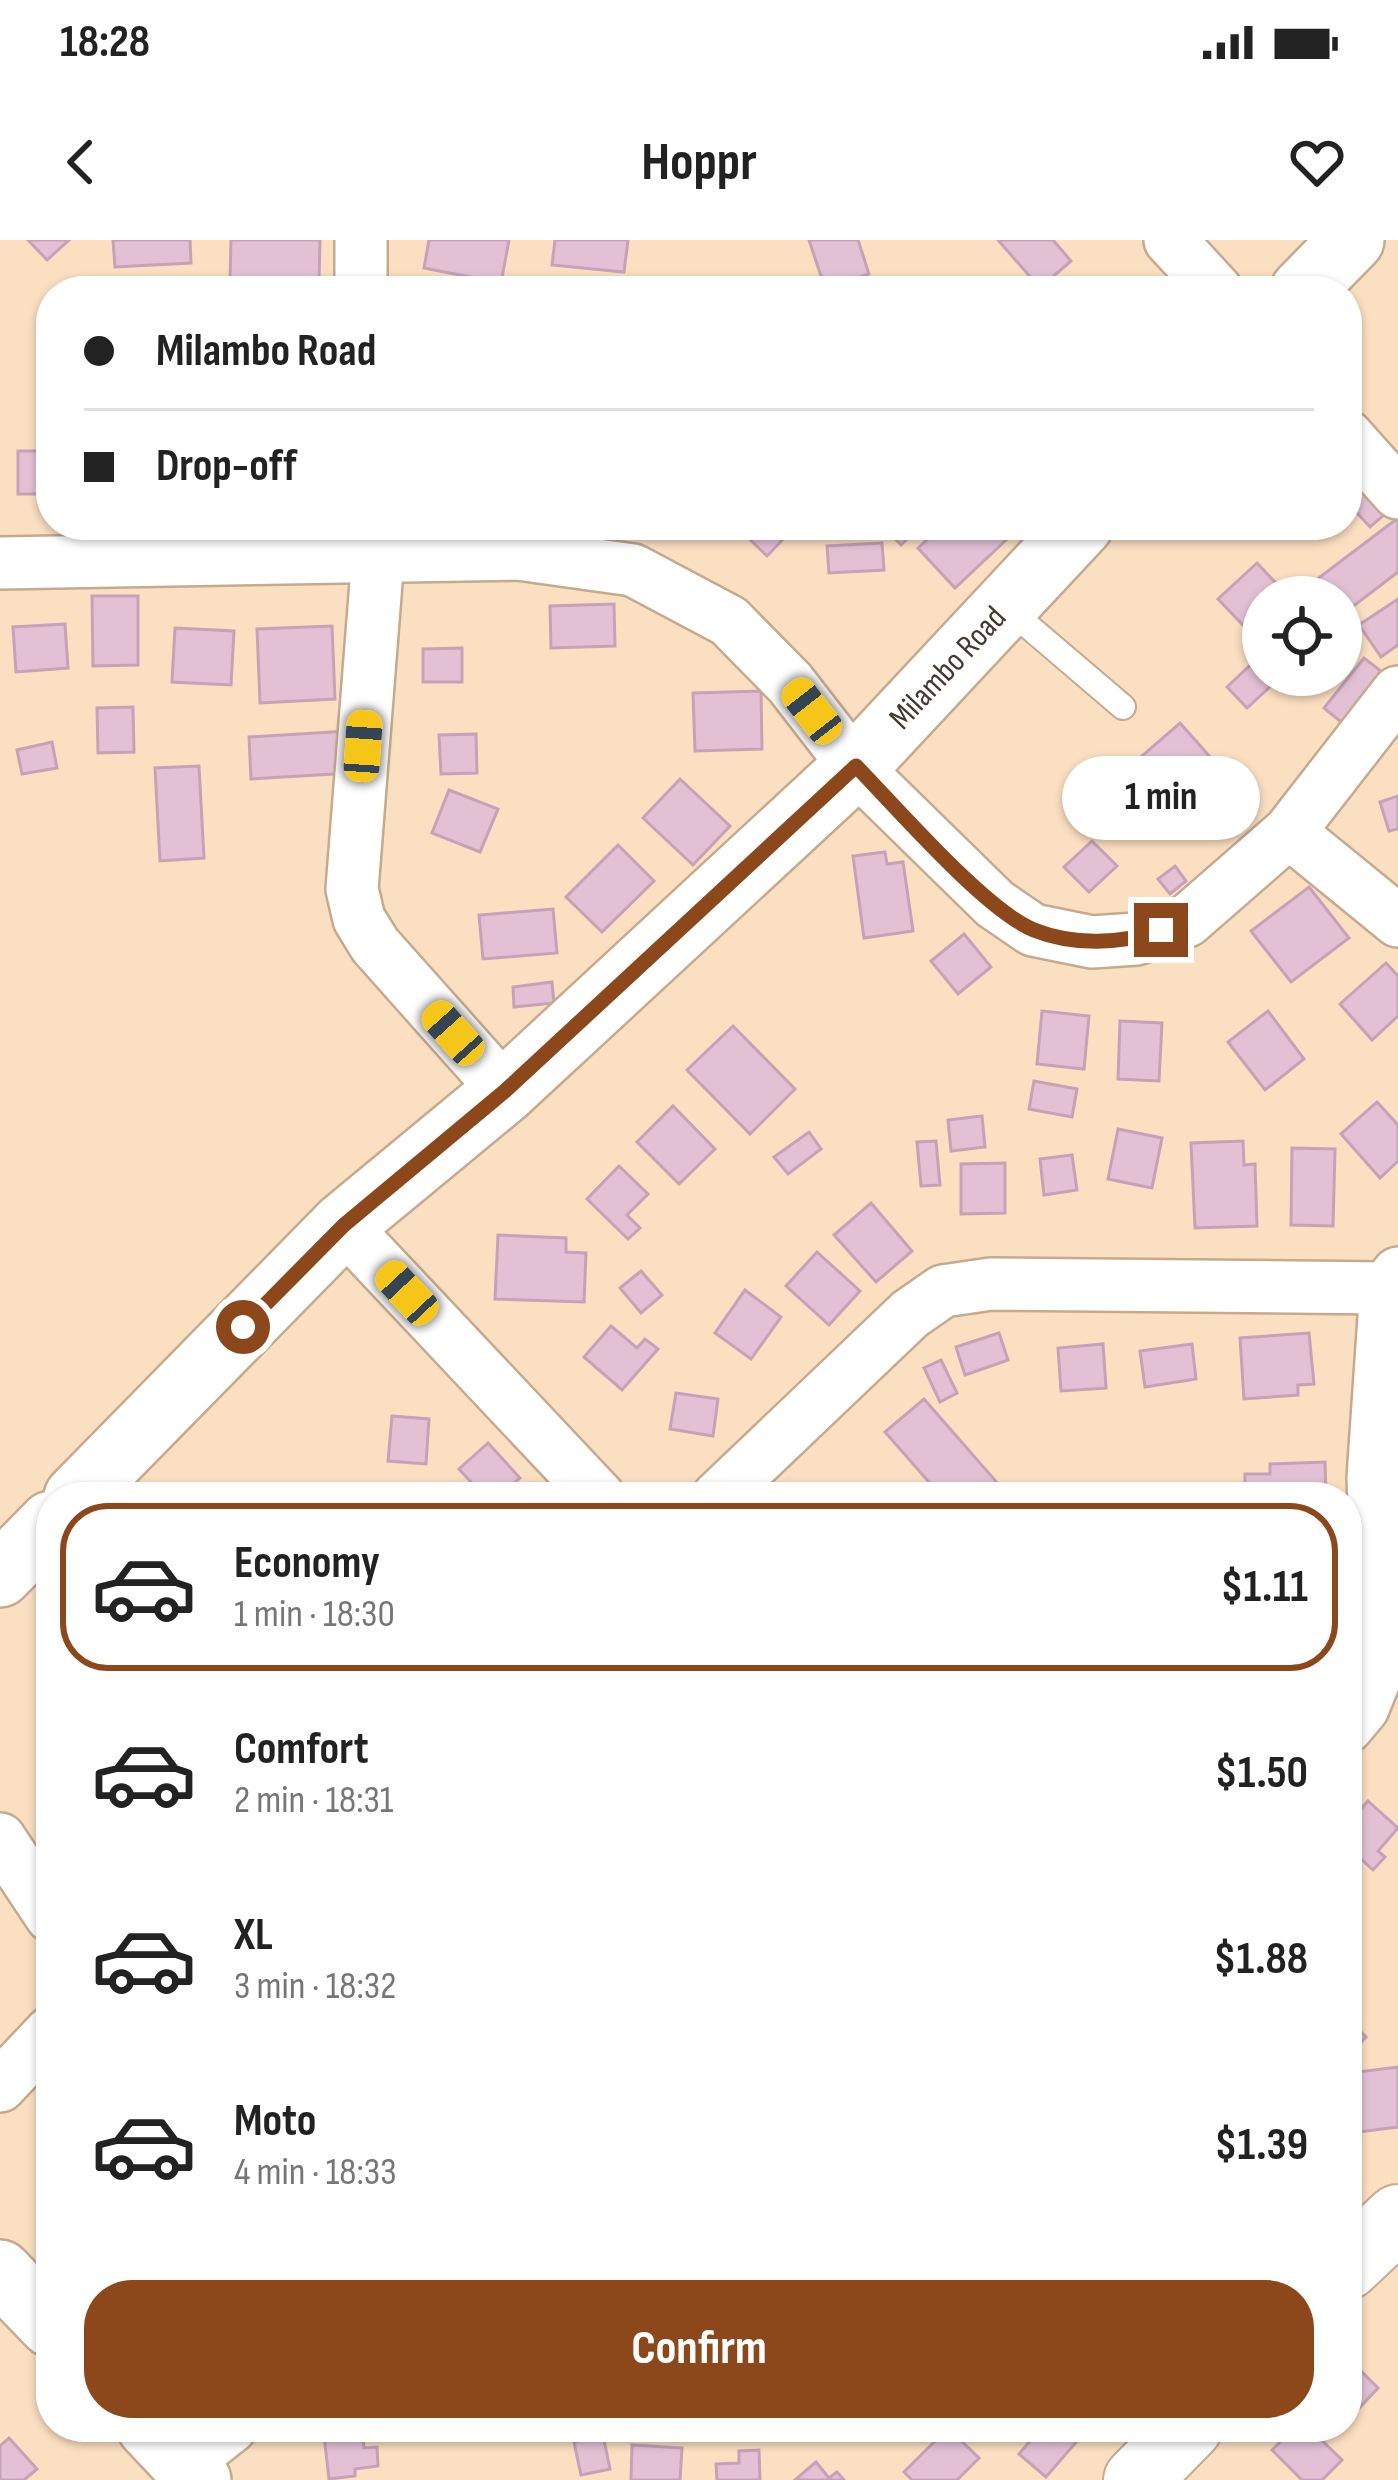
<!DOCTYPE html>
<html lang="en">
<head>
<meta charset="utf-8">
<style>
  :root { --surface:#fff; --page:#f2f2f2; --text:#222; --muted:#767676; --line:#e0e0e0; --accent:#8c481b }
  body { margin:0; font-family:"Sofia Sans Condensed",sans-serif; background:var(--page); color:var(--text); height:100vh; display:flex; flex-direction:column; font-size:45px; white-space:nowrap }
  * { box-sizing:border-box; margin:0 }
  p { font-size:39px; color:var(--muted) }
  .icon { flex:none; width:66px; height:66px; fill:none; stroke:currentColor; stroke-width:2; stroke-linecap:round; stroke-linejoin:round }
  .map { position:relative; flex:1; overflow:hidden }
  .sheet { position:absolute; left:36px; top:1242px; width:1326px; height:960px; display:flex; flex-direction:column; background:var(--surface); border-radius:48px; box-shadow:0 3px 9px #0004 }
  .sheet>* { flex:none }
  .banner { position:absolute; left:36px; top:36px; width:1326px; height:264px; border-radius:48px; box-shadow:0 3px 9px #0004; display:grid; align-content:center; height:264px; padding:0 48px; background:var(--surface) }
  .controls { position:absolute; left:1242px; top:336px; display:grid; gap:24px }
  .controls a { display:grid; place-items:center; width:120px; height:120px; border-radius:50%; background:var(--surface); box-shadow:0 3px 9px #0004; font-size:60px }
  .end { position:absolute; width:54px; height:54px; margin:-27px; border:15px solid #8c481b; background:#fff; box-shadow:0 0 0 6px #fff }
  .from { border-radius:50% }
  .bubble { position:absolute; height:84px; border-radius:42px; background:var(--surface); box-shadow:0 3px 9px #0004; font-size:39px; font-weight:700; line-height:84px; text-align:center }
  .car { position:absolute; width:36px; height:72px; margin:-36px -18px; border-radius:15px; box-shadow:0 0 9px 3px #0007; background:linear-gradient(#f5c518 24%,#345 0 40%,#f5c518 0 76%,#345 0 86%,#f5c518 0) }
  .banner b { display:flex; align-items:center; gap:42px; height:114px; font-size:45px }
  .banner b+b { border-top:3px solid var(--line) }
  .banner i { width:30px; height:30px; background:var(--text) }
  ul { padding:21px 0 0; list-style:none }
  li { display:flex; align-items:center; gap:36px; height:168px; margin:0 24px 18px; padding:0 24px; border:6px solid transparent; border-radius:48px }
  li div { flex:1 }
  li b { display:block; font-size:45px }
  li em { font-style:normal; font-weight:700 }
  li.active { border-color:var(--accent) }
  li>.icon { width:108px; height:108px; stroke-width:1.5 }
  .primary-button { display:flex; gap:24px; margin-top:auto; padding:24px 48px }
  .primary-button a { flex:1; height:138px; border-radius:48px; background:var(--accent); color:#fff; font-size:48px; font-weight:700; line-height:138px; text-align:center }
  .status { display:flex; justify-content:space-between; align-items:center; height:84px; padding:0 60px; background:var(--surface); direction:ltr }
  .status svg { height:33px; fill:currentColor }
  header { display:flex; justify-content:space-between; align-items:center; height:156px; padding:0 48px; background:var(--surface); font-size:54px; font-weight:700 }
  .map>svg:first-child { display:block }
  .building { fill:#e3c1d5; stroke:#c5a2b7; stroke-width:3 }
  .lines { fill:none; stroke-linecap:round; stroke-linejoin:round }
  .service-casing { stroke:#c5aa8e; stroke-width:28 }
  .minor-casing { stroke:#c5aa8e; stroke-width:56 }
  .tertiary-casing { stroke:#c5aa8e; stroke-width:68 }
  .secondary-casing { stroke:#c5aa8e; stroke-width:70 }
  .service { stroke:#fff; stroke-width:24 }
  .minor { stroke:#fff; stroke-width:51 }
  .tertiary { stroke:#fff; stroke-width:63 }
  .secondary { stroke:#fff; stroke-width:66 }
  .route { stroke:#8c481b; stroke-width:15 }
  .labels { text-anchor:middle; dominant-baseline:central; stroke-width:9; stroke-linejoin:round; paint-order:stroke }
  .street-label { font-size:33px; fill:#44392e; stroke:#fff }
</style>
</head>
<body>
<div class="status"><b>18:28</b><svg viewBox="0 0 49 12"><path d="M0 12V9h3v3zM5 12V6h3v6zM10 12V3h3v9zM15 12V0h3v12zM26 1h20v11H26zM47 4h2v5h-2z"/></svg></div>
<header><svg class="icon" aria-label="back" viewBox="0 0 24 24"><path d="M15 5l-7 7 7 7"/></svg>Hoppr<svg class="icon" aria-label="heart" viewBox="0 0 24 24"><path d="M12 20l-8-8c-3-5 5-10 8-4 3-6 11-1 8 4z"/></svg></header>
<div class="map">
<svg width="1398" height="2240" viewBox="0 0 1398 2240">
  <rect width="100%" height="100%" fill="#fbdfc1"/>
  <g class="building">
    <polygon points="28,0 69,0 47,20"/>
    <polygon points="113,0 190,0 191,23 115,27"/>
    <polygon points="231,0 320,0 319,43 230,41"/>
    <polygon points="429,0 509,0 501,43 424,28"/>
    <polygon points="555,0 628,0 624,32 552,25"/>
    <polygon points="809,0 858,0 869,34 825,48"/>
    <polygon points="998,0 1053,0 1071,21 1040,48"/>
    <polygon points="1347,208 1398,263 1370,287 1347,262"/>
    <rect x="18" y="211" width="33" height="43"/>
    <polygon points="1398,278 1398,332 1343,374 1341,357 1329,357 1316,340"/>
    <polygon points="735,285 790,285 794,288 767,316"/>
    <polygon points="882,285 922,285 901,305"/>
    <polygon points="943,285 1022,285 955,348 918,308"/>
    <polygon points="882,303 884,330 829,333 827,306"/>
    <polygon points="1257,323 1289,357 1263,357 1263,406 1218,359"/>
    <polygon points="92,356 138,356 138,425 93,426"/>
    <polygon points="1398,359 1398,405 1381,417 1359,385"/>
    <polygon points="614,364 615,406 551,408 550,366"/>
    <polygon points="65,384 68,428 16,432 13,387"/>
    <polygon points="332,386 335,459 260,463 257,389"/>
    <polygon points="175,388 234,391 231,445 172,442"/>
    <polygon points="462,408 462,442 423,442 423,409"/>
    <polygon points="1263,413 1263,435 1283,435 1247,468 1227,447"/>
    <polygon points="1364,418 1391,439 1351,490 1324,468"/>
    <polygon points="761,451 762,509 695,511 693,453"/>
    <polygon points="133,467 134,512 98,513 97,468"/>
    <polygon points="1180,483 1236,546 1194,584 1136,521"/>
    <polygon points="347,491 350,533 251,539 249,497"/>
    <polygon points="476,494 477,533 441,534 439,495"/>
    <polygon points="52,502 57,528 22,534 17,510"/>
    <polygon points="199,526 204,618 160,621 155,528"/>
    <polygon points="680,539 730,586 693,625 643,578"/>
    <polygon points="449,550 498,569 480,612 432,593"/>
    <polygon points="1398,556 1398,589 1389,591 1380,562"/>
    <polygon points="1092,601 1117,626 1089,652 1064,627"/>
    <polygon points="618,605 654,641 602,692 566,657"/>
    <polygon points="885,612 887,624 903,622 913,691 864,698 853,616"/>
    <polygon points="1175,626 1186,641 1170,654 1158,639"/>
    <polygon points="1309,647 1349,698 1291,742 1251,691"/>
    <polygon points="553,669 557,713 483,719 479,675"/>
    <polygon points="964,694 991,727 958,754 931,721"/>
    <polygon points="1386,723 1398,736 1398,776 1372,800 1340,764"/>
    <polygon points="552,742 554,763 514,767 513,747"/>
    <polygon points="1042,771 1089,776 1084,829 1037,824"/>
    <polygon points="1268,771 1304,819 1265,850 1228,802"/>
    <polygon points="1120,781 1162,783 1159,841 1118,839"/>
    <polygon points="733,786 795,849 750,894 687,830"/>
    <polygon points="1034,841 1077,849 1072,877 1029,869"/>
    <polygon points="1377,862 1398,885 1398,921 1380,938 1341,894"/>
    <polygon points="673,866 715,909 679,944 637,902"/>
    <polygon points="982,876 985,907 951,911 948,880"/>
    <polygon points="1118,889 1162,898 1152,948 1108,939"/>
    <polygon points="809,892 821,909 788,934 774,917"/>
    <polygon points="936,901 940,945 921,946 917,902"/>
    <polygon points="1243,901 1244,925 1255,924 1257,986 1195,988 1191,903"/>
    <polygon points="1292,908 1335,909 1333,986 1291,985"/>
    <polygon points="1072,915 1077,950 1044,955 1040,919"/>
    <polygon points="1005,923 1005,973 961,974 961,924"/>
    <polygon points="619,926 648,954 627,975 640,988 628,999 587,959"/>
    <polygon points="871,963 912,1011 876,1042 834,995"/>
    <polygon points="498,995 566,998 566,1012 586,1013 584,1062 495,1059"/>
    <polygon points="817,1012 860,1051 829,1085 786,1046"/>
    <polygon points="641,1031 662,1055 641,1073 620,1048"/>
    <polygon points="745,1050 781,1077 751,1119 715,1093"/>
    <polygon points="611,1086 637,1108 645,1099 658,1109 622,1150 584,1117"/>
    <polygon points="999,1093 1008,1120 965,1135 956,1107"/>
    <polygon points="1309,1093 1314,1144 1298,1145 1298,1155 1244,1159 1240,1098"/>
    <polygon points="1103,1104 1106,1148 1061,1151 1058,1108"/>
    <polygon points="1192,1104 1196,1139 1145,1147 1140,1111"/>
    <polygon points="941,1120 957,1153 940,1162 924,1128"/>
    <polygon points="676,1153 718,1159 713,1196 670,1189"/>
    <polygon points="924,1159 1000,1246 987,1257 942,1257 885,1192"/>
    <polygon points="392,1176 429,1179 426,1224 388,1221"/>
    <polygon points="488,1203 520,1238 498,1257 485,1257 459,1229"/>
    <polygon points="1325,1222 1326,1257 1245,1257 1245,1234 1270,1234 1270,1224"/>
    <polygon points="50,1487 51,1487 51,1532 40,1529"/>
    <polygon points="1368,1561 1398,1588 1378,1611 1385,1617 1373,1630 1347,1606 1347,1585"/>
    <polygon points="1347,1778 1366,1797 1347,1816"/>
    <polygon points="1398,1827 1398,1887 1358,1892 1350,1833"/>
    <polygon points="1358,2128 1378,2148 1347,2181 1347,2139"/>
    <polygon points="323,2187 362,2187 364,2208 377,2207 378,2226 355,2229 355,2236 329,2239"/>
    <polygon points="1042,2187 1062,2187 1078,2200 1046,2237 1019,2214"/>
    <polygon points="1295,2187 1308,2187 1342,2220 1322,2240 1302,2240 1272,2210"/>
    <polygon points="948,2188 979,2218 957,2240 912,2240 904,2232"/>
    <polygon points="603,2195 610,2229 581,2235 574,2202"/>
    <polygon points="9,2198 37,2229 24,2240 0,2240 0,2206"/>
    <polygon points="632,2205 682,2208 680,2240 631,2240"/>
    <polygon points="759,2210 760,2240 717,2240 716,2224 739,2223 739,2211"/>
    <polygon points="816,2222 829,2238 837,2232 844,2240 795,2240"/>
  </g>
  <g class="lines">
    <defs>
      <polyline id="service" points="1007,368 1123,467"/>
      <g id="minor">
        <polyline points="1170,0 1217,51"/>
        <polyline points="361,51 361,0"/>
        <polyline points="1347,196 1398,253"/>
        <polyline points="378,317 352,649 359,679 375,705 505,851"/>
        <polyline points="0,323 518,314 633,330 729,381 790,443 855,527 995,664 1033,690 1092,702 1136,699 1187,681 1289,592 1398,452"/>
        <polyline points="1289,592 1398,681"/>
        <polyline points="343,985 599,1257"/>
        <polyline points="718,1257 910,1074 943,1051 991,1044 1386,1048"/>
        <polyline points="1347,1487 1363,1468 1380,1426 1373,1238 1386,1048 1398,1033"/>
        <polyline points="0,1599 51,1676"/>
        <polyline points="0,1846 51,1792"/>
        <polyline points="184,2224 231,2187"/>
      </g>
      <g id="tertiary">
        <polyline points="1302,51 1352,0"/>
        <polyline points="76,1257 343,985 505,851 855,527 1081,285"/>
        <polyline points="0,1335 51,1283"/>
        <polyline points="0,2032 51,2085"/>
        <polyline points="149,2187 199,2240"/>
      </g>
      <g id="secondary">
        <polyline points="1347,2026 1398,1978"/>
        <polyline points="1137,2240 1189,2187"/>
      </g>
    </defs>
    <use href="#service" class="service-casing"/>
    <use href="#minor" class="minor-casing"/>
    <use href="#tertiary" class="tertiary-casing"/>
    <use href="#secondary" class="secondary-casing"/>
    <use href="#service" class="service"/>
    <use href="#minor" class="minor"/>
    <use href="#tertiary" class="tertiary"/>
    <use href="#secondary" class="secondary"/>
  </g>
  <g class="lines">
    <path class="route" d="M243,1087L344,985L505,851L856,526C896,567 986,671 1034,690C1074,706 1121,704 1161,690"/>
  </g>
  <g class="labels">
    <g class="street-label">
      <text transform="translate(948 428) rotate(-47)">Milambo Road</text>
    </g>
  </g>
</svg>
<div class="controls">
<a><svg class="icon" aria-label="locate" viewBox="0 0 24 24"><circle cx="12" cy="12" r="6"/><path d="M12 2v4M12 18v4M2 12h4M18 12h4"/></svg></a>
</div>
<i class="end from" style="left:243px;top:1087px"></i>
<i class="end" style="left:1161px;top:690px"></i>
<div class="bubble" style="left:1062px;top:516px;width:198px">1 min</div>
<i class="car" style="left:812px;top:471px;rotate:322deg"></i>
<i class="car" style="left:363px;top:506px;rotate:4deg"></i>
<i class="car" style="left:453px;top:793px;rotate:318deg"></i>
<i class="car" style="left:407px;top:1053px;rotate:317deg"></i>
<div class="banner">
<b><i class="from"></i>Milambo Road</b>
<b><i></i>Drop-off</b>
</div>
<section class="sheet">
<ul>
<li class="active"><svg class="icon" aria-label="car" viewBox="0 0 24 24"><path d="M5 17H2v-5l4-1 3-4h7l3 4 3 1v5h-3M9 17h6M6 11h13"/><circle cx="7" cy="17" r="2"/><circle cx="17" cy="17" r="2"/></svg><div><b>Economy</b><p>1 min · 18:30</p></div><em>$1.11</em></li>
<li><svg class="icon" aria-label="car" viewBox="0 0 24 24"><path d="M5 17H2v-5l4-1 3-4h7l3 4 3 1v5h-3M9 17h6M6 11h13"/><circle cx="7" cy="17" r="2"/><circle cx="17" cy="17" r="2"/></svg><div><b>Comfort</b><p>2 min · 18:31</p></div><em>$1.50</em></li>
<li><svg class="icon" aria-label="car" viewBox="0 0 24 24"><path d="M5 17H2v-5l4-1 3-4h7l3 4 3 1v5h-3M9 17h6M6 11h13"/><circle cx="7" cy="17" r="2"/><circle cx="17" cy="17" r="2"/></svg><div><b>XL</b><p>3 min · 18:32</p></div><em>$1.88</em></li>
<li><svg class="icon" aria-label="car" viewBox="0 0 24 24"><path d="M5 17H2v-5l4-1 3-4h7l3 4 3 1v5h-3M9 17h6M6 11h13"/><circle cx="7" cy="17" r="2"/><circle cx="17" cy="17" r="2"/></svg><div><b>Moto</b><p>4 min · 18:33</p></div><em>$1.39</em></li>
</ul>
<div class="primary-button"><a>Confirm</a></div>
</section>
</div>
</body>
</html>
